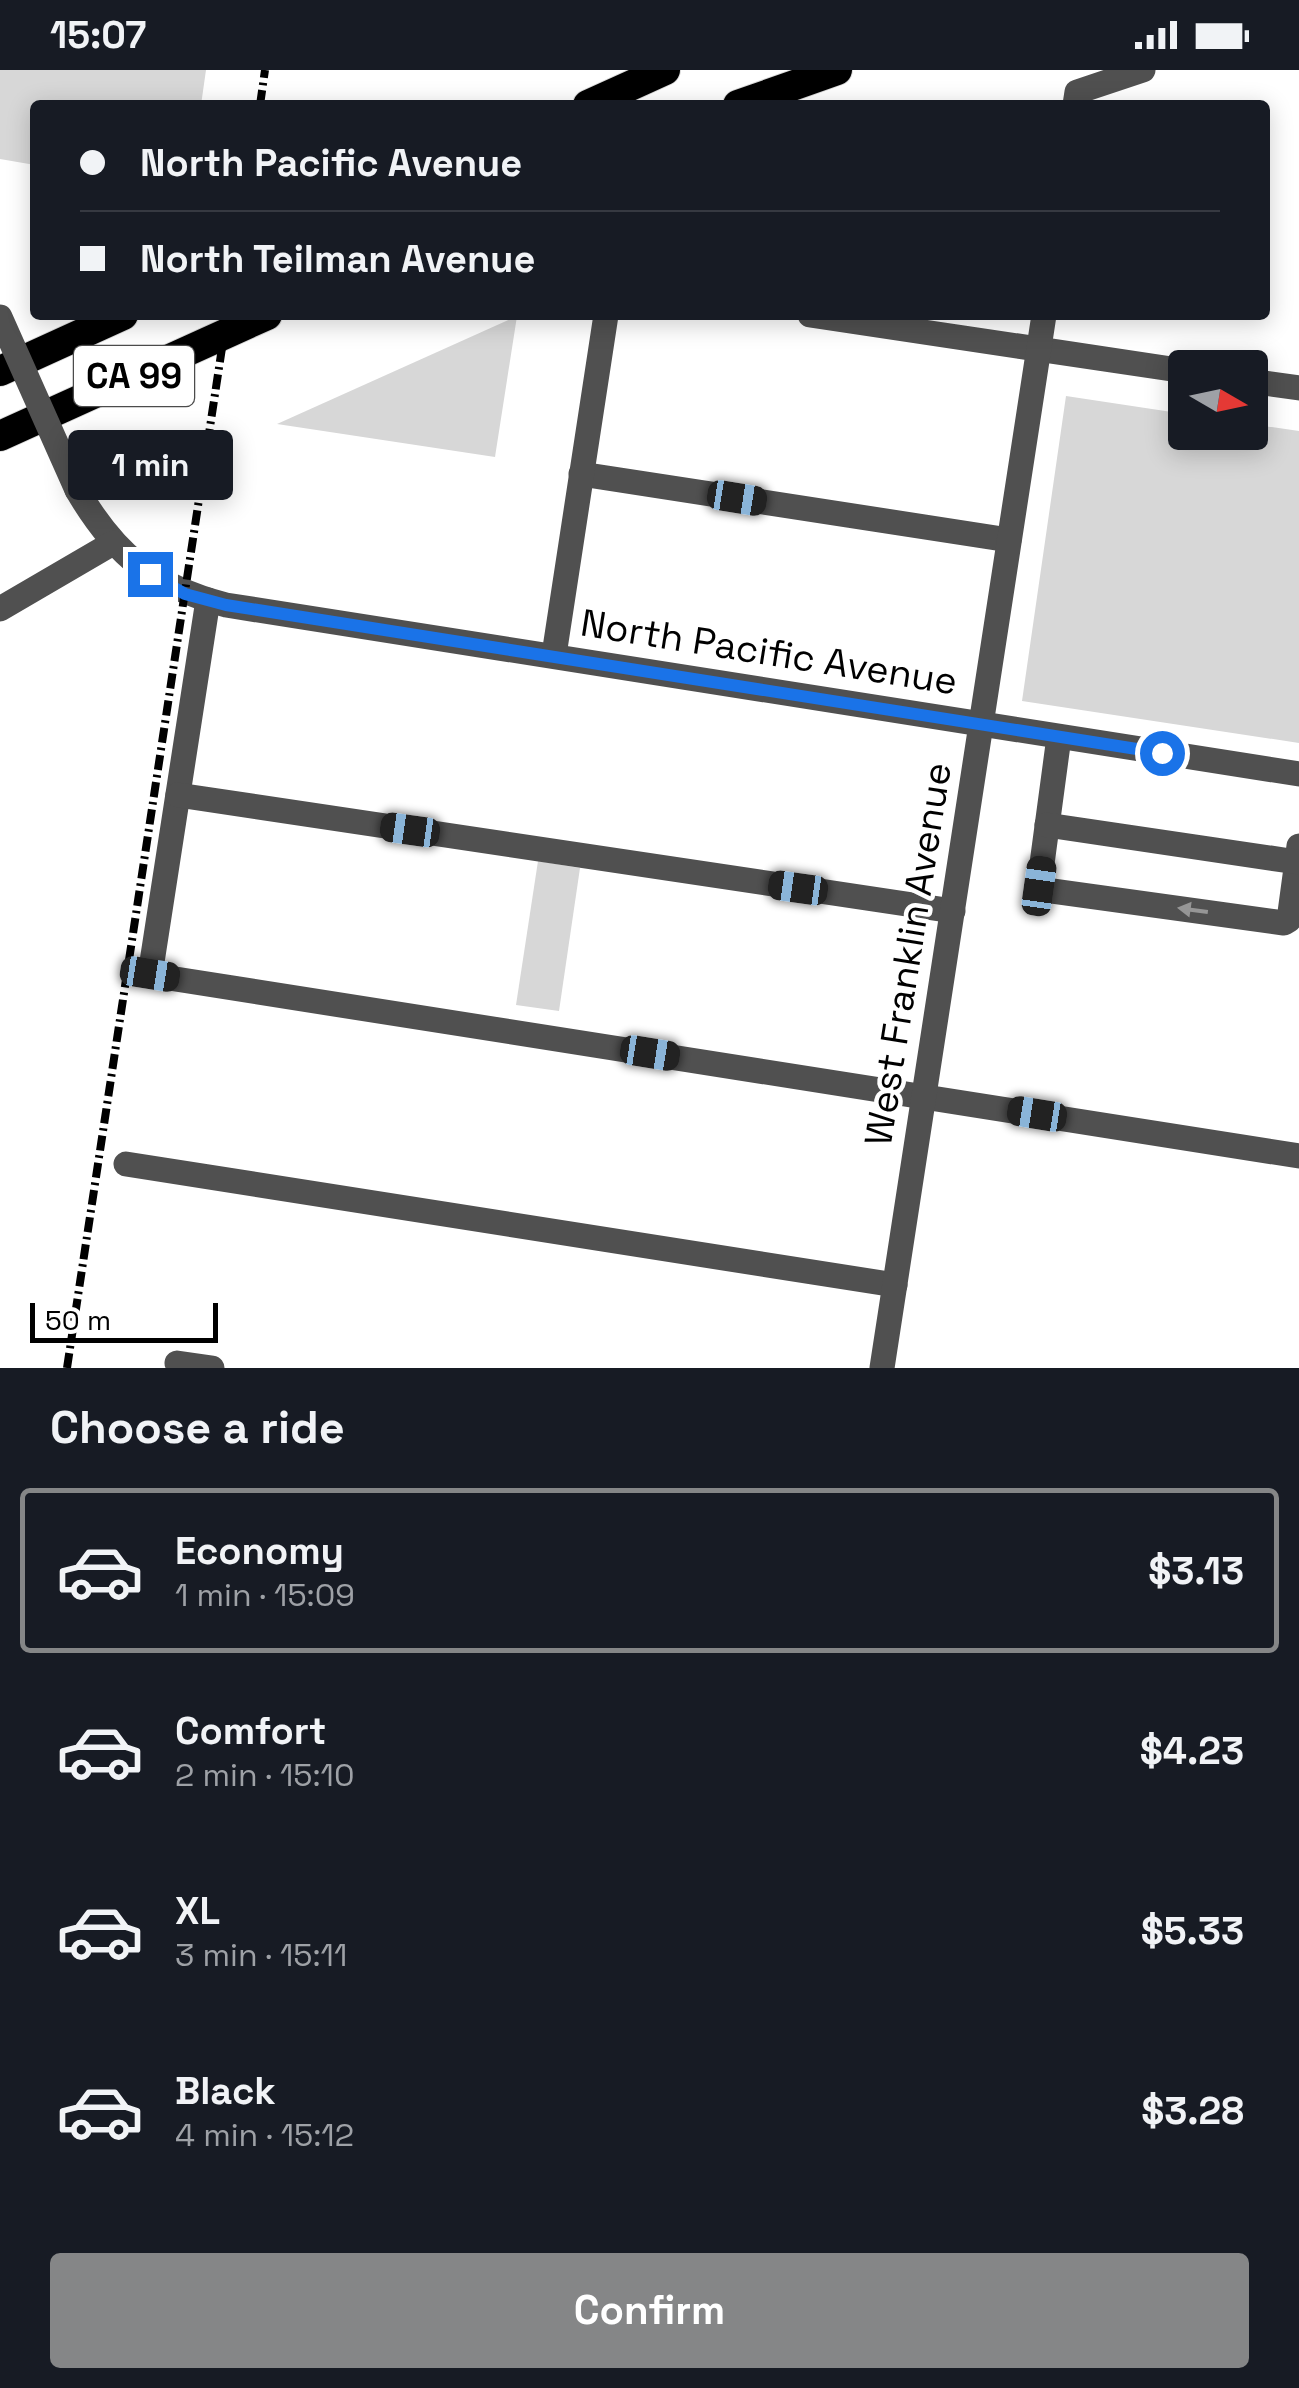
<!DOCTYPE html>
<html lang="en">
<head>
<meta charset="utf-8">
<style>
  :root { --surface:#171b24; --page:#242831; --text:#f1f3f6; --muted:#9ea1a6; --line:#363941; --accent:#858687 }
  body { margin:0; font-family:"Space Grotesk",sans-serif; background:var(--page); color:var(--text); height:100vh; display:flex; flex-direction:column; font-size:38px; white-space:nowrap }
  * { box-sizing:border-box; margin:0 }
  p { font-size:32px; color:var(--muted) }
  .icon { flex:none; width:55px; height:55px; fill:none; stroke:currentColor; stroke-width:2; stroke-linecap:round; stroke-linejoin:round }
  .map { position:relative; height:1298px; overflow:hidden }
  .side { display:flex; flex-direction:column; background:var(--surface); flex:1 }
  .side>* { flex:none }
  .banner { position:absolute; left:30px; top:30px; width:1240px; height:220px; border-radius:10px; box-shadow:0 5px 25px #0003; display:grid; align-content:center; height:220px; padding:0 50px; background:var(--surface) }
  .needle { width:65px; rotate:99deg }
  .controls { position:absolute; left:1168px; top:280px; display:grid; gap:20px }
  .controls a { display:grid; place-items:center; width:100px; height:100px; border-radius:10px; background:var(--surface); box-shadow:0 5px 25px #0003; font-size:50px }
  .scale { position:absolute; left:30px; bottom:25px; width:188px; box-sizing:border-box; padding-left:10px; border:5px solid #000; border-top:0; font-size:28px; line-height:35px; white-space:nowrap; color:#000; -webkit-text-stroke:8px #fff; paint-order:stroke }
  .end { position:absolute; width:45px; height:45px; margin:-22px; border:12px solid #1a73e8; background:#fff; box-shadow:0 0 0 5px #fff }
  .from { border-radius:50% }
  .bubble { position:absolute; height:70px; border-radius:10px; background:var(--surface); box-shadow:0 5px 25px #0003; font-size:32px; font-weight:800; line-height:70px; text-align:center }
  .car { position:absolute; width:30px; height:60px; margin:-30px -15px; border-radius:12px; box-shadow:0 0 8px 2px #0007; background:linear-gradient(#222 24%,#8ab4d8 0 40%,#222 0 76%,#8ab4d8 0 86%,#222 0) }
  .banner b { display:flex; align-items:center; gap:35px; height:95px; font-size:38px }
  .banner b+b { border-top:2px solid var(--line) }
  .banner i { width:25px; height:25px; background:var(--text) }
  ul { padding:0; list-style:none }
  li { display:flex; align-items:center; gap:30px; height:165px; margin:0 20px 15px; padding:0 30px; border:5px solid transparent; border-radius:10px }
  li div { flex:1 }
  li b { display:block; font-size:38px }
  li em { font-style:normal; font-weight:800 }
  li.active { border-color:var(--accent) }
  li>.icon { width:90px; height:90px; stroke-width:1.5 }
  h2 { padding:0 50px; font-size:45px; line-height:120px }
  .action { display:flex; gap:20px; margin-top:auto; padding:20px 50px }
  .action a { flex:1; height:115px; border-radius:10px; background:var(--accent); color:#fff; font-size:40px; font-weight:800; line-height:115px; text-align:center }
  .status { display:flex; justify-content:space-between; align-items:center; height:70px; padding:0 50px; background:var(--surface); direction:ltr }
  .status svg { height:28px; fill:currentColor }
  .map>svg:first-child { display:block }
  .green { fill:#d7d7d7 }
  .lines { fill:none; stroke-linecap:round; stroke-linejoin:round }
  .highway-casing { stroke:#dbdbdb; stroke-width:32 }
  .minor { stroke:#505050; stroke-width:25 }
  .highway { stroke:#000; stroke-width:30 }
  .rail { stroke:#000; stroke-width:8; stroke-dasharray:15 5 2.5 5; stroke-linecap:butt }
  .minor-bridge { stroke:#505050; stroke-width:25 }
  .oneway { fill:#969696 }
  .route { stroke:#1a73e8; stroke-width:12 }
  .labels { text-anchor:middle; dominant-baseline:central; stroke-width:9; stroke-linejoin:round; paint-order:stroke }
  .shield { fill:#fff; stroke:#4c4c4c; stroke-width:2.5 }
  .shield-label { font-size:35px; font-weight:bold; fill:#000 }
  .street-label { font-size:38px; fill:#000; stroke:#fff }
</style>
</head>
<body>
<div class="status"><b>15:07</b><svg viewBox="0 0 49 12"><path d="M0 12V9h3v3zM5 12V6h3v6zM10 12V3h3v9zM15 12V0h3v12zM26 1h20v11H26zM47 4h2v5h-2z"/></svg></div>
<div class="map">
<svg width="1299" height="1298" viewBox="0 0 1299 1298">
  <rect width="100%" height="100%" fill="#fff"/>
  <g class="green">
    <polygon points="0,0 206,0 201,35 35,35 35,95 0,89"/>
    <polygon points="517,246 495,387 277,354"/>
    <polygon points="1066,326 1185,344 1185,362 1250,362 1250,354 1299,361 1299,673 1022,631"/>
    <polygon points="538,791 580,798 559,941 516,935"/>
  </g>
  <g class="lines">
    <defs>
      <g id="highway">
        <polyline points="588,35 665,0"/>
        <polyline points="738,35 837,0"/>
        <polyline points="0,301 123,245"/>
        <polyline points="0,366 267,245"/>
      </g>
    </defs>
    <use href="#highway" class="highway-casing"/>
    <g class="minor">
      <polyline points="1075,35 1077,22 1143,0"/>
      <polyline points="810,245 1185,301"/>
      <polyline points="1250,311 1299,318"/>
      <polyline points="581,404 1009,470"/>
      <path d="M77,420C115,485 153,516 226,535L1299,704"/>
      <polyline points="208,530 150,905 1299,1086"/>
      <polyline points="0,539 113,473"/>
      <polyline points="554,585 606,245"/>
      <polyline points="1059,667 1039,816 1045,820 1284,853 1289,850 1299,776"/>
      <polyline points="178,725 953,841"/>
      <polyline points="1047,755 1297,792"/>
      <polyline points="126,1094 895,1215"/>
      <polyline points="177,1293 212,1298"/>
      <polyline points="882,1298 1044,245"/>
    </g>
    <use href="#highway" class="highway"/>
    <g class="rail">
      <polyline points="260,35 265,0"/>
      <polyline points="67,1298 227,245"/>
    </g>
    <polyline class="minor-bridge" points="0,247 77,420"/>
  </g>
  <defs><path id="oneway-solid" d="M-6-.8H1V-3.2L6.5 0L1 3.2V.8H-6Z" transform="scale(2.5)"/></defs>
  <use class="oneway" href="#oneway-solid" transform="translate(1193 840) rotate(-172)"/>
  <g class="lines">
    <polyline class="route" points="150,504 185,524 226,535 1162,683"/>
  </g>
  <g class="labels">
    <rect class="shield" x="74" y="276" width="120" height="60" rx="8"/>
    <g class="shield-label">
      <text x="134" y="306">CA 99</text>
    </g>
    <g class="street-label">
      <text transform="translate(769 582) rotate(9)">North Pacific Avenue</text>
      <text transform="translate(908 884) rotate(-81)">West Franklin Avenue</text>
    </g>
  </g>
</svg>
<div class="controls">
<a><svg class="needle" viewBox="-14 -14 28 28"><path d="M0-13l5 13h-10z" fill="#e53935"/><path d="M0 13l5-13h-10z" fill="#9ea1a6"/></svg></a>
</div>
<div class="scale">50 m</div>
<i class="end from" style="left:1162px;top:683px"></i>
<i class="end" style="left:150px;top:504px"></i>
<div class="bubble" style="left:68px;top:360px;width:165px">1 min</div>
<i class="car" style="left:737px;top:428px;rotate:99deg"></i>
<i class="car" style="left:410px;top:760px;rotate:278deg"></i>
<i class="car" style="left:1039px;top:816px;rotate:8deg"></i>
<i class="car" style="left:798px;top:818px;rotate:278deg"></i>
<i class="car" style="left:150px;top:904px;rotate:99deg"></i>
<i class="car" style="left:650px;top:983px;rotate:99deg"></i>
<i class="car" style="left:1037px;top:1044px;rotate:279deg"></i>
<div class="banner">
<b><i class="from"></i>North Pacific Avenue</b>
<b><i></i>North Teilman Avenue</b>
</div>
</div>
<section class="side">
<h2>Choose a ride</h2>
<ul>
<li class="active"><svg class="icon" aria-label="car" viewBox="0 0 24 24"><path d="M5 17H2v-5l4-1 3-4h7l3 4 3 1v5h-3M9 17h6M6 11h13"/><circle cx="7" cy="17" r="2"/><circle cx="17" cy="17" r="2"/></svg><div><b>Economy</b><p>1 min · 15:09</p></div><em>$3.13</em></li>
<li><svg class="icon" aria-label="car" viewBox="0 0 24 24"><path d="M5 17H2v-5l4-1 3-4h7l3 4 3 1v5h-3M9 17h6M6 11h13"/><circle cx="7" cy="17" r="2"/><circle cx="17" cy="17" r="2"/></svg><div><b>Comfort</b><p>2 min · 15:10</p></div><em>$4.23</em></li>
<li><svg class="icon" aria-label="car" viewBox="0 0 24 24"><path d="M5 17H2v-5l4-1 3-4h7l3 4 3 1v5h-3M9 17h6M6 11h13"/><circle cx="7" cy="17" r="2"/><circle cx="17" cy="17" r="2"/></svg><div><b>XL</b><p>3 min · 15:11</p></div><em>$5.33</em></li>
<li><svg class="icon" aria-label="car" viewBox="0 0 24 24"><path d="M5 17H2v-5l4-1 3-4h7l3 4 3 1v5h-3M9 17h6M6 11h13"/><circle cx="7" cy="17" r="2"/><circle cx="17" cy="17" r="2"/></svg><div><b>Black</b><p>4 min · 15:12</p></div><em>$3.28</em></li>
</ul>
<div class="action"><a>Confirm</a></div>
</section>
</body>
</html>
